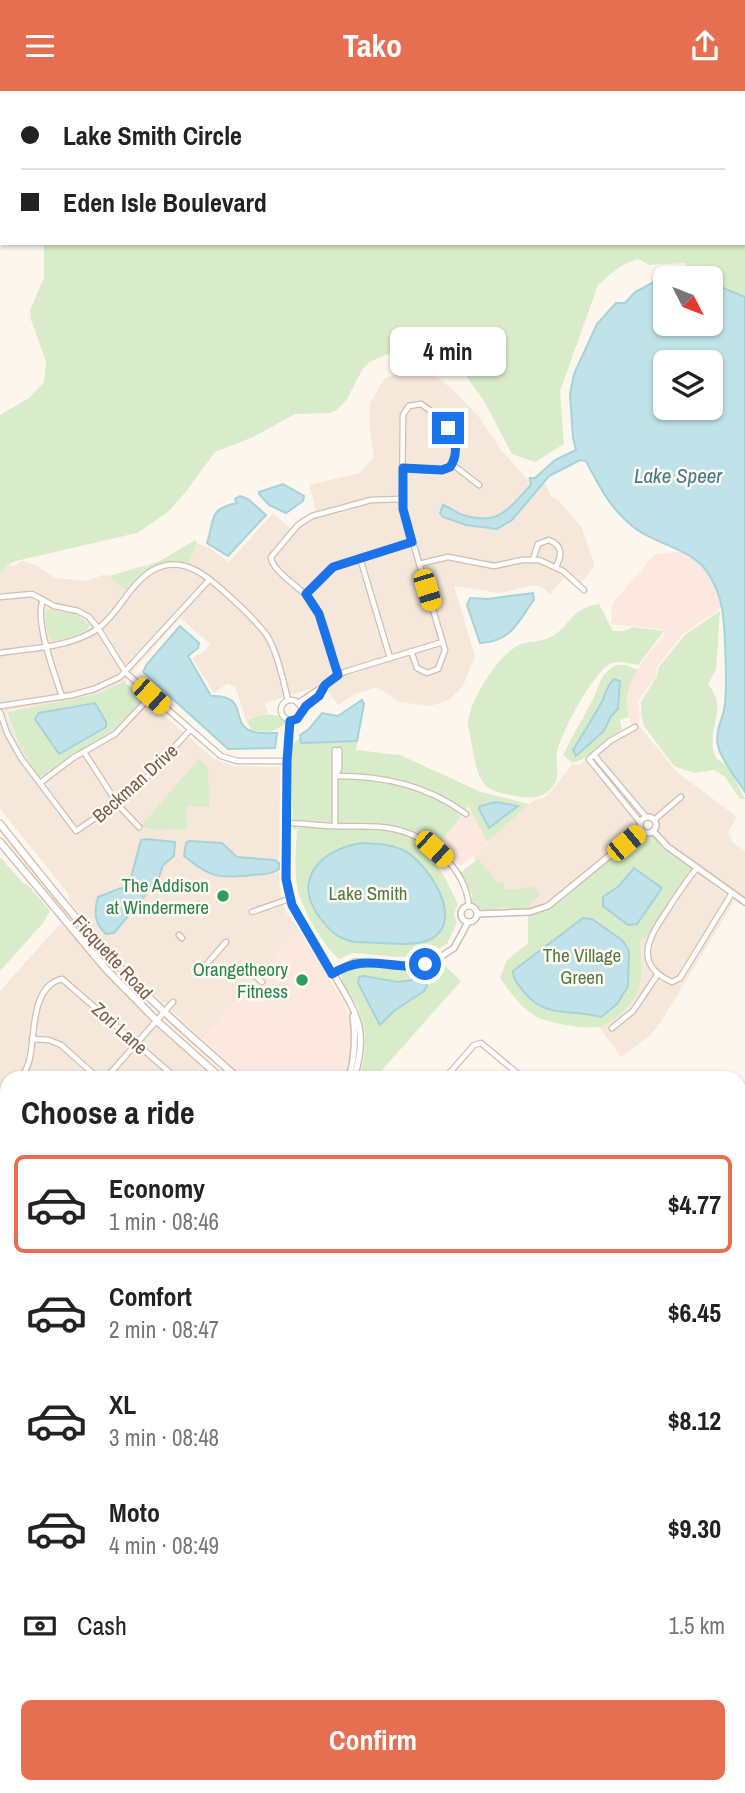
<!DOCTYPE html>
<html lang="en">
<head>
<meta charset="utf-8">
<style>
  :root { --surface:#fff; --page:#f6f6f6; --text:#222; --muted:#767676; --line:#e0e0e0; --accent:#e76f51 }
  body { margin:0; font-family:"Archivo Narrow",sans-serif; background:var(--page); color:var(--text); height:100vh; display:flex; flex-direction:column; font-size:26px; white-space:nowrap }
  * { box-sizing:border-box; margin:0 }
  p { font-size:23px; color:var(--muted) }
  .icon { flex:none; width:38px; height:38px; fill:none; stroke:currentColor; stroke-width:2; stroke-linecap:round; stroke-linejoin:round }
  .map { position:relative; flex:1; overflow:hidden }
  .details { position:absolute; left:0px; top:980px; width:746px; height:723px; display:flex; flex-direction:column; background:var(--surface); border-radius:21px 21px 0 0; box-shadow:0 2px 5px #0004 }
  .details>* { flex:none }
  .hud { position:absolute; left:0px; top:0px; width:746px; height:154px; box-shadow:0 2px 5px #0004; display:grid; align-content:center; height:154px; padding:0 21px; background:var(--surface) }
  .needle { width:46px; rotate:132deg }
  .fabs { position:absolute; left:653px; top:175px; display:grid; gap:14px }
  .fabs a { display:grid; place-items:center; width:70px; height:70px; border-radius:10px; background:var(--surface); box-shadow:0 2px 5px #0004; font-size:35px }
  .end { position:absolute; width:32px; height:32px; margin:-16px; border:9px solid #1a73e8; background:#fff; box-shadow:0 0 0 4px #fff }
  .from { border-radius:50% }
  .bubble { position:absolute; height:49px; border-radius:10px; background:var(--surface); box-shadow:0 2px 5px #0004; font-size:23px; font-weight:700; line-height:49px; text-align:center }
  .car { position:absolute; width:21px; height:42px; margin:-21px -10px; border-radius:9px; box-shadow:0 0 5px 2px #0007; background:linear-gradient(#f5c518 24%,#345 0 40%,#f5c518 0 76%,#345 0 86%,#f5c518 0) }
  .hud b { display:flex; align-items:center; gap:24px; height:66px; font-size:26px }
  .hud b+b { border-top:2px solid var(--line) }
  .hud i { width:18px; height:18px; background:var(--text) }
  ul { padding:0; list-style:none }
  li { display:flex; align-items:center; gap:21px; height:98px; margin:0 14px 10px; padding:0 7px; border:4px solid transparent; border-radius:10px }
  li div { flex:1 }
  li b { display:block; font-size:26px }
  li em { font-style:normal; font-weight:700 }
  li.active { border-color:var(--accent) }
  li>.icon { width:63px; height:63px; stroke-width:1.5 }
  h2 { padding:0 21px; font-size:32px; line-height:84px }
  .pay { display:flex; align-items:center; gap:18px; height:77px; padding:0 21px; font-size:26px }
  .pay p { margin-inline-start:auto }
  .button { display:flex; gap:14px; margin-top:auto; padding:14px 21px }
  .button a { flex:1; height:80px; border-radius:10px; background:var(--accent); color:#fff; font-size:28px; font-weight:700; line-height:80px; text-align:center }
  header { display:flex; justify-content:space-between; align-items:center; height:91px; padding:0 21px; background:var(--accent); color:#fff; font-size:32px; font-weight:700 }
  .map>svg:first-child { display:block }
  .residential { fill:#f5e8da; fill-rule:evenodd }
  .commercial { fill:#fde8e0 }
  .green { fill:#d8ecc9 }
  .water { fill:#bfe3e8; stroke:#a5d3da; stroke-width:2; fill-rule:evenodd }
  .lines { fill:none; stroke-linecap:round; stroke-linejoin:round }
  .minor-casing { stroke:#d1beb0; stroke-width:7 }
  .tertiary-casing { stroke:#d1beb0; stroke-width:8 }
  .secondary-casing { stroke:#d6c0b0; stroke-width:9 }
  .primary-casing { stroke:#dad1cd; stroke-width:10 }
  .minor { stroke:#fff; stroke-width:4.5 }
  .tertiary { stroke:#fff; stroke-width:5 }
  .secondary { stroke:#fff; stroke-width:6 }
  .primary { stroke:#fbd9a5; stroke-width:7 }
  .route { stroke:#1a73e8; stroke-width:9 }
  .leisure-dot { fill:#2e9e5b; stroke:#fffaf3; stroke-width:2.5 }
  .labels { text-anchor:middle; dominant-baseline:central; stroke-width:5; stroke-linejoin:round; paint-order:stroke }
  .street-label { font-size:19px; fill:#7a5c4d; stroke:#fffaf3 }
  .leisure-label { font-size:19px; fill:#27864d; stroke:#fffaf3; text-anchor:end }
  .park-label { font-size:19px; fill:#537a41; stroke:#fffaf3 }
  .water-label { font-size:21px; font-style:italic; fill:#437c86; stroke:#fffaf3 }
</style>
</head>
<body>
<header><svg class="icon" aria-label="menu" viewBox="0 0 24 24"><path d="M4 6h16M4 12h16M4 18h16"/></svg>Tako<svg class="icon" aria-label="share" viewBox="0 0 24 24"><path d="M12 15V3M7 8l5-5 5 5M5 13v7h14v-7"/></svg></header>
<div class="map">
<svg width="745" height="1702" viewBox="0 0 745 1702">
  <rect width="100%" height="100%" fill="#fdf6ec"/>
  <g class="residential">
    <polygon points="280,0 742,0 741,2"/>
    <path d="M409,280L436,286L451,297L479,326L501,359L526,387L545,393L551,405L559,410L581,435L595,475L576,497L564,487L550,503L543,497L533,494L500,502L454,495L475,565L463,595L449,609L430,615L399,611L377,596L353,604L338,614L321,591L313,597L265,612L268,622L246,629L235,595L227,593L214,602L192,567L206,559L210,553L180,527L125,589L127,591L84,608L10,619L6,622L19,654L72,664L113,639L142,610V605L214,668L233,675L280,676L279,787L281,806L286,821L299,838L202,948L143,893L94,840L70,811L68,802L0,718V473L14,475L22,470L36,474L55,487L88,490L102,484L109,485L126,500L140,484L154,475L173,470L189,472L197,452L208,456L229,471L273,422L290,437L301,427L316,419L309,394L360,382L374,366L369,331L370,312L385,287ZM47,518L77,524L86,530L90,537L68,547Z"/>
    <polygon points="636,631 676,680 737,726 728,741 733,751 745,760 745,809 673,758 656,740 657,735 655,727 645,723 637,730 637,738 617,754 615,758 544,813 529,819 501,800 473,766 488,754 487,751 499,739 529,713 537,708 544,707 557,693 572,673 580,674 613,644"/>
    <polygon points="693,777 734,811 659,934 648,946 621,966 599,936 628,915 640,849 648,846"/>
    <polygon points="61,832 131,909 216,987 7,987 7,1324 0,1327 0,900"/>
    <polygon points="7,1388 7,1696 738,1696 739,1443 745,1449 745,1702 0,1702 0,1389"/>
  </g>
  <g class="commercial">
    <polygon points="684,460 710,484 722,516 682,544 657,576 656,585 638,611 640,630 631,633 626,613 630,591 642,571 666,541 660,538 611,533 612,513 655,463"/>
    <polygon points="470,715 488,754 460,775 438,753"/>
    <polygon points="299,838 344,912 350,928 353,947 353,964 346,987 246,987 202,948"/>
  </g>
  <g class="green">
    <path d="M745,57V206L711,192L710,187H699L685,172L649,174L638,168C621,173 610,183 598,194L560,300L564,353L535,371L512,363L484,310L466,285L458,277L416,262L399,261L388,263L369,271L362,279L346,310L336,319L330,322L295,323L253,346L215,361L185,402L168,421L137,442L16,470L7,474L0,482V324L29,307L44,291L46,270L31,229L30,219L44,187V152H744Z"/>
    <path d="M195,449L197,452L189,472C161,466 144,480 126,500L109,485L158,471Z"/>
    <path d="M599,513L613,540H624L632,536L664,540L638,574C630,573 620,569 612,572C594,578 560,644 557,662C555,673 561,683 554,694C542,711 524,707 506,703C497,701 488,699 483,691C474,680 472,649 468,634C468,611 498,564 519,554C529,549 541,552 551,546C572,534 569,518 599,513Z"/>
    <path d="M48,518L77,524L89,533V538L68,547L52,550C46,543 43,524 48,518Z"/>
    <path d="M720,520L716,578L708,593C729,619 707,634 714,662C716,669 720,669 725,674C734,682 739,698 745,708H740L725,686L714,679L694,682L674,675L644,635L641,623V611L657,585L659,576L686,543Z"/>
    <path d="M616,574H625L638,579C628,593 624,609 629,626L620,629L622,638L581,669L572,672L563,664C572,645 583,628 592,610C601,593 598,585 616,574Z"/>
    <polygon points="124,591 142,605 142,610 113,639 40,687 19,654 7,621 97,603"/>
    <path d="M362,608L365,612L356,659L400,664L481,701L529,713L487,751L469,715L431,763L421,758C438,770 449,794 458,813L454,823L457,832L447,853L428,864L399,866L353,862L339,868C324,857 300,814 297,796C294,778 296,757 297,739H304L293,738L290,657L322,622L337,625Z"/>
    <polygon points="266,623 279,625 286,633 270,641 252,640 246,629"/>
    <polygon points="199,668 208,677 209,716 187,715 187,738 155,739 141,735"/>
    <path d="M640,743L653,745L667,760L693,777L648,846L640,850C640,863 643,880 640,893C637,910 617,929 601,935C589,940 549,932 537,926C521,917 510,901 500,887L507,869L528,852V824L543,821L554,815Z"/>
    <polygon points="0,766 23,792 28,794 50,820 43,832 0,880"/>
    <polygon points="478,768 487,779 491,779 489,781 498,792 501,790 504,794 504,799 535,796 540,803 530,813 529,819 502,817 483,820 471,812 472,804 460,782"/>
    <path d="M441,871L461,890L375,987H359C367,962 368,935 355,911C350,902 341,892 341,882L358,873L416,878Z"/>
  </g>
  <g class="water">
    <path d="M665,185L697,187H665V233H710L711,192L745,206V701C738,690 720,667 718,655C715,642 721,631 724,619C728,603 725,534 722,517C720,507 716,496 711,487C695,457 661,456 636,438C611,419 600,397 586,370L580,369L549,385L512,429L497,438L466,434L443,426L440,422L443,414C450,416 456,422 463,424C500,435 508,418 531,394L530,387H535L555,369L576,359L573,347L570,303L574,283L597,233L616,212H625L635,201ZM665,271H710V317H665Z"/>
    <polygon points="283,393 304,405 303,410 286,422 269,414 259,403 259,401"/>
    <path d="M240,405L248,408L266,424L228,465L207,452C215,428 208,418 237,412L235,408Z"/>
    <path d="M533,502L534,509C518,530 512,551 480,552L467,514L470,507L488,508Z"/>
    <path d="M180,535L199,552L198,557L188,565L211,605C252,604 227,634 254,641C261,643 270,642 277,642L275,657L228,658L143,581L147,573Z"/>
    <path d="M614,588L620,590L618,618L611,625L604,640L576,665L573,659C582,645 590,631 599,616C606,606 605,596 614,588Z"/>
    <polygon points="362,609 364,613 357,650 301,652 300,644 309,638 322,622 338,625"/>
    <polygon points="95,612 106,631 106,636 59,663 35,628 39,622"/>
    <polygon points="496,711 518,715 489,737 479,718 480,715"/>
    <path d="M146,748L175,751L174,765L163,774L158,789L114,842L106,843C94,832 94,821 98,806L129,794L141,749Z"/>
    <path d="M189,750L222,752L237,766L274,769L279,772V778C270,784 262,783 252,784C218,788 210,786 184,765L186,752Z"/>
    <path d="M362,752C376,753 392,753 405,760C428,773 466,829 431,848C414,857 376,851 356,851C339,849 330,840 320,827C291,788 321,758 362,752Z"/>
    <polygon points="634,777 662,797 637,833 628,834 603,815 603,806 619,795"/>
    <path d="M583,827L592,828L623,850L629,860L628,895L617,913L601,926C571,917 546,929 523,900C518,893 513,889 513,880Z"/>
    <polygon points="363,885 398,891 420,888 426,891 427,895 424,900 394,920 380,934 358,892 359,886"/>
    <polygon points="739,1090 745,1093 745,1232 739,1234"/>
    <polygon points="0,1152 7,1176 7,1238 0,1247"/>
    <polygon points="61,1696 199,1696 205,1702 58,1702"/>
  </g>
  <g class="lines">
    <defs>
      <g id="minor">
        <polyline points="433,0 434,2"/>
        <polyline points="597,0 599,2"/>
        <polyline points="499,2 501,0"/>
        <polyline points="655,2 656,0"/>
        <polyline points="452,373 479,394"/>
        <path d="M403,377C415,378 435,382 447,378C452,375 454,370 455,365C457,341 439,325 421,313L409,315L403,324L402,408L403,418L445,559L438,578L427,582L417,577L411,560"/>
        <polyline points="360,467 390,567"/>
        <path d="M533,468L538,453L549,449C563,455 562,464 556,476"/>
        <polyline points="419,473 448,466 494,475 522,469 539,469 563,480 584,499"/>
        <polyline points="306,503 333,476 412,451"/>
        <polyline points="0,506 32,503 54,515 78,520 89,526 98,537 126,582 221,665 237,670 287,670"/>
        <path d="M43,509C34,530 55,583 62,606"/>
        <path d="M0,562C30,557 61,557 89,543C116,530 127,494 153,479C166,472 181,472 195,479C212,487 259,531 269,548C279,566 283,590 288,609"/>
        <path d="M338,584C331,561 325,523 308,506C299,496 271,479 271,466L298,434L312,425L371,409L402,408"/>
        <circle cx="291" cy="619" r="10"/>
        <polyline points="298,612 344,581 443,551"/>
        <polyline points="0,615 72,604 94,598 120,586 209,489"/>
        <polyline points="0,621 7,642 21,667 76,740 113,715 126,702 148,685 190,639"/>
        <polyline points="301,621 319,605 325,594"/>
        <polyline points="290,630 287,670 287,798 292,814 333,882"/>
        <polyline points="635,636 610,650 589,668 640,731"/>
        <polyline points="335,659 335,735"/>
        <polyline points="84,661 119,715 139,736"/>
        <polyline points="594,664 646,726"/>
        <polyline points="336,684 339,678 339,659"/>
        <path d="M336,685C384,685 427,694 466,723"/>
        <polyline points="40,692 73,667 115,643 151,605"/>
        <polyline points="654,729 681,706"/>
        <path d="M287,732C303,732 319,735 335,735C353,736 372,734 389,737C427,743 465,776 469,815"/>
        <path d="M697,777C686,790 677,804 668,818C650,845 631,873 672,891L680,887L732,802"/>
        <polyline points="198,813 202,817"/>
        <polyline points="252,821 289,808"/>
        <polyline points="179,844 182,847"/>
        <polyline points="205,875 226,851"/>
        <polyline points="252,882 262,891"/>
        <polyline points="612,937 633,920 658,883"/>
        <polyline points="32,948 49,949 61,954 98,987"/>
        <path d="M22,987C25,980 29,973 30,966C35,943 31,895 62,888L176,987"/>
        <polyline points="106,987 173,911"/>
        <polyline points="445,987 474,954 481,952 523,987"/>
        <polyline points="0,1013 7,1006"/>
        <polyline points="0,1081 7,1088"/>
        <polyline points="744,1276 745,1276"/>
        <polyline points="0,1298 7,1295"/>
        <polyline points="738,1481 745,1474"/>
        <polyline points="0,1504 7,1506"/>
        <polyline points="738,1517 745,1523"/>
        <polyline points="738,1659 745,1665"/>
        <polyline points="419,1696 420,1702"/>
        <polyline points="639,1696 649,1702"/>
        <polyline points="377,1702 384,1696"/>
        <polyline points="584,1702 585,1696"/>
      </g>
      <g id="tertiary">
        <polyline points="304,0 309,2"/>
        <polyline points="406,2 413,0"/>
        <circle cx="648" cy="734" r="8"/>
        <polyline points="653,740 668,756 745,811"/>
        <circle cx="469" cy="823" r="8"/>
        <polyline points="477,823 530,821 548,815 641,739"/>
        <path d="M349,987C355,965 356,947 353,925"/>
        <path d="M354,987C369,939 357,923 333,882L355,871L417,875L431,872L454,857L468,831"/>
      </g>
      <g id="secondary">
        <polyline points="0,6 2,28"/>
        <polyline points="0,79 2,72"/>
        <path d="M0,733C37,779 73,826 113,869C152,912 195,949 238,987"/>
        <polyline points="0,751 106,878 157,930 221,987"/>
      </g>
      <g id="primary">
        <polyline points="0,1353 7,1348"/>
        <polyline points="0,1364 7,1360"/>
        <polyline points="738,1423 745,1429"/>
        <polyline points="738,1438 745,1444"/>
      </g>
    </defs>
    <use href="#minor" class="minor-casing"/>
    <use href="#tertiary" class="tertiary-casing"/>
    <use href="#secondary" class="secondary-casing"/>
    <use href="#primary" class="primary-casing"/>
    <use href="#minor" class="minor"/>
    <use href="#tertiary" class="tertiary"/>
    <use href="#secondary" class="secondary"/>
    <use href="#primary" class="primary"/>
  </g>
  <g class="lines">
    <path class="route" d="M425,873C389,881 369,860 332,883L292,814L286,788L287,670L290,630L297,628L306,615L319,605L325,594L338,584L319,523L306,503L333,476L412,451L403,418V377L442,379L450,376C458,365 457,348 448,337"/>
  </g>
  <g class="leisure-dot">
    <circle cx="223" cy="805" r="7"/>
    <circle cx="302" cy="889" r="7"/>
  </g>
  <g class="labels">
    <g class="street-label">
      <text transform="translate(135 692) rotate(-42)">Beckman Drive</text>
      <text transform="translate(113 866) rotate(47)">Ficquette Road</text>
      <text transform="translate(120 937) rotate(42)">Zori Lane</text>
    </g>
    <g class="leisure-label">
      <text x="209" y="794">The Addison<tspan x="209" dy="22">at Windermere</tspan></text>
      <text x="288" y="878">Orangetheory<tspan x="288" dy="22">Fitness</tspan></text>
    </g>
    <g class="park-label">
      <text x="368" y="802">Lake Smith</text>
      <text x="582" y="864">The Village<tspan x="582" dy="22">Green</tspan></text>
    </g>
    <g class="water-label">
      <text x="678" y="384">Lake Speer</text>
    </g>
  </g>
</svg>
<div class="fabs">
<a><svg class="needle" viewBox="-14 -14 28 28"><path d="M0-13l5 13h-10z" fill="#e53935"/><path d="M0 13l5-13h-10z" fill="#767676"/></svg></a>
<a><svg class="icon" aria-label="layers" viewBox="0 0 24 24"><path d="M12 4l9 5-9 5-9-5zM3 14l9 5 9-5"/></svg></a>
</div>
<i class="end from" style="left:425px;top:873px"></i>
<i class="end" style="left:448px;top:337px"></i>
<div class="bubble" style="left:390px;top:236px;width:116px">4 min</div>
<i class="car" style="left:427px;top:499px;rotate:163deg"></i>
<i class="car" style="left:151px;top:605px;rotate:132deg"></i>
<i class="car" style="left:626px;top:752px;rotate:50deg"></i>
<i class="car" style="left:434px;top:758px;rotate:132deg"></i>
<div class="hud">
<b><i class="from"></i>Lake Smith Circle</b>
<b><i></i>Eden Isle Boulevard</b>
</div>
<section class="details">
<h2>Choose a ride</h2>
<ul>
<li class="active"><svg class="icon" aria-label="car" viewBox="0 0 24 24"><path d="M5 17H2v-5l4-1 3-4h7l3 4 3 1v5h-3M9 17h6M6 11h13"/><circle cx="7" cy="17" r="2"/><circle cx="17" cy="17" r="2"/></svg><div><b>Economy</b><p>1 min · 08:46</p></div><em>$4.77</em></li>
<li><svg class="icon" aria-label="car" viewBox="0 0 24 24"><path d="M5 17H2v-5l4-1 3-4h7l3 4 3 1v5h-3M9 17h6M6 11h13"/><circle cx="7" cy="17" r="2"/><circle cx="17" cy="17" r="2"/></svg><div><b>Comfort</b><p>2 min · 08:47</p></div><em>$6.45</em></li>
<li><svg class="icon" aria-label="car" viewBox="0 0 24 24"><path d="M5 17H2v-5l4-1 3-4h7l3 4 3 1v5h-3M9 17h6M6 11h13"/><circle cx="7" cy="17" r="2"/><circle cx="17" cy="17" r="2"/></svg><div><b>XL</b><p>3 min · 08:48</p></div><em>$8.12</em></li>
<li><svg class="icon" aria-label="car" viewBox="0 0 24 24"><path d="M5 17H2v-5l4-1 3-4h7l3 4 3 1v5h-3M9 17h6M6 11h13"/><circle cx="7" cy="17" r="2"/><circle cx="17" cy="17" r="2"/></svg><div><b>Moto</b><p>4 min · 08:49</p></div><em>$9.30</em></li>
</ul>
<div class="pay"><svg class="icon" aria-label="cash" viewBox="0 0 24 24"><path d="M3 7h18v10H3z"/><circle cx="12" cy="12" r="2"/></svg>Cash<p>1.5 km</p></div>
<div class="button"><a>Confirm</a></div>
</section>
</div>
</body>
</html>
